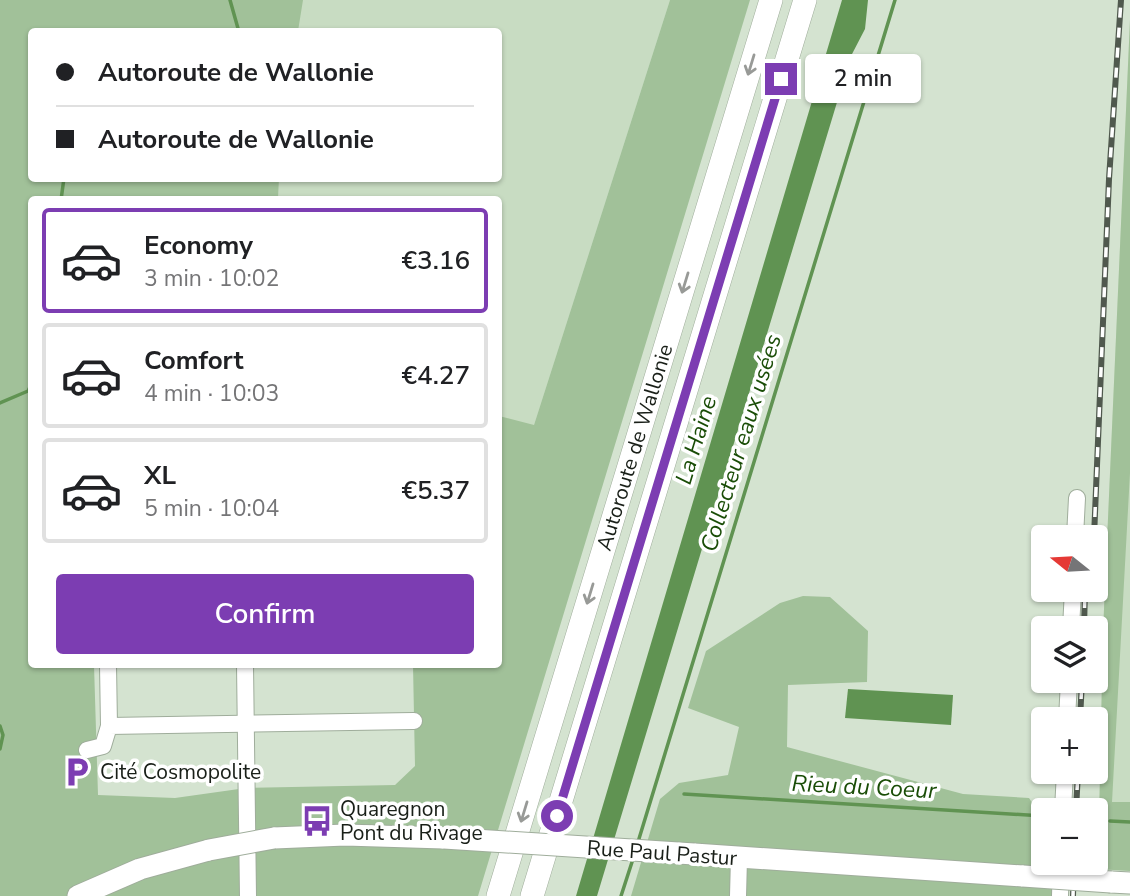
<!DOCTYPE html>
<html lang="en">
<head>
<meta charset="utf-8">
<style>
  :root { --surface:#fff; --page:#f2f2f2; --text:#202124; --muted:#757577; --line:#e0e0e0; --accent:#7c3db2 }
  body { margin:0; font-family:"Nunito Sans",sans-serif; background:var(--page); color:var(--text); height:100vh; display:flex; flex-direction:column; font-size:26px; white-space:nowrap }
  * { box-sizing:border-box; margin:0 }
  p { font-size:23px; color:var(--muted) }
  .icon { flex:none; width:38px; height:38px; fill:none; stroke:currentColor; stroke-width:2; stroke-linecap:round; stroke-linejoin:round }
  .map { position:relative; flex:1; overflow:hidden }
  .panel { position:absolute; left:28px; top:196px; width:474px; height:472px; display:flex; flex-direction:column; background:var(--surface); border-radius:7px; box-shadow:0 2px 5px #0004 }
  .panel>* { flex:none }
  .hud { position:absolute; left:28px; top:28px; width:474px; height:154px; border-radius:7px; box-shadow:0 2px 5px #0004; display:grid; align-content:center; height:154px; padding:0 28px; background:var(--surface) }
  .needle { width:46px; rotate:288deg }
  .tools { position:absolute; left:1031px; top:525px; display:grid; gap:14px }
  .tools a { display:grid; place-items:center; width:77px; height:77px; border-radius:7px; background:var(--surface); box-shadow:0 2px 5px #0004; font-size:35px }
  .end { position:absolute; width:32px; height:32px; margin:-16px; border:9px solid #7c3db2; background:#fff; box-shadow:0 0 0 4px #fff }
  .from { border-radius:50% }
  .bubble { position:absolute; height:49px; border-radius:7px; background:var(--surface); box-shadow:0 2px 5px #0004; font-size:23px; font-weight:600; line-height:49px; text-align:center }
  .hud b { display:flex; align-items:center; gap:24px; height:66px; font-size:26px }
  .hud b+b { border-top:2px solid var(--line) }
  .hud i { width:18px; height:18px; background:var(--text) }
  ul { padding:12px 0 0; list-style:none }
  li { display:flex; align-items:center; gap:21px; height:105px; margin:0 14px 10px; padding:0 14px; border:4px solid var(--line); border-radius:7px }
  li div { flex:1 }
  li b { display:block; font-size:26px }
  li em { font-style:normal; font-weight:600 }
  li.selected { border-color:var(--accent) }
  li>.icon { width:63px; height:63px; stroke-width:1.5 }
  .cta { display:flex; gap:14px; margin-top:auto; padding:14px 28px }
  .cta a { flex:1; height:80px; border-radius:7px; background:var(--accent); color:#fff; font-size:28px; font-weight:600; line-height:80px; text-align:center }
  .map>svg:first-child { display:block }
  .built { fill:#c8dcc2 }
  .green { fill:#a1c199 }
  .water { fill:#609352 }
  .lines { fill:none; stroke-linecap:round; stroke-linejoin:round }
  .stream { stroke:#609352; stroke-width:3.5 }
  .minor-casing { stroke:#9fad9b; stroke-width:18 }
  .major-casing { stroke:#9fad9b; stroke-width:23 }
  .highway-casing { stroke:#9fad9b; stroke-width:24 }
  .minor { stroke:#fff; stroke-width:16 }
  .major { stroke:#fff; stroke-width:21 }
  .highway { stroke:#fff; stroke-width:23 }
  .rail-casing { stroke:#50594e; stroke-width:6 }
  .rail { stroke:#fff; stroke-width:3.5; stroke-dasharray:10; stroke-linecap:butt }
  .major-bridge-casing { stroke:#9fad9b; stroke-width:23; stroke-linecap:butt }
  .major-bridge { stroke:#fff; stroke-width:21 }
  .oneway { stroke:#989a97 }
  .route { stroke:#7c3db2; stroke-width:9 }
  .labels { text-anchor:middle; dominant-baseline:central; stroke-width:7; stroke-linejoin:round; paint-order:stroke }
  .street-label { font-size:21px; fill:#191f18; stroke:#fff }
  .poi-label { font-size:21px; fill:#191f18; stroke:#fff; text-anchor:start }
  .water-label { font-size:23px; font-style:italic; fill:#1a4d07; stroke:#fff }
</style>
</head>
<body>
<div class="map">
<svg width="1130" height="896" viewBox="0 0 1130 896">
  <rect width="100%" height="100%" fill="#d4e3d0"/>
  <g class="built">
    <polygon points="0,0 670,0 534,425 499,519 499,200 278,199 279,179 499,178 499,32 32,32 32,200"/>
    <polygon points="1130,20 1130,871 1098,869 1103,632"/>
  </g>
  <g class="green">
    <polygon points="0,0 303,0 298,31 32,32 32,178 279,179 278,199 32,200 32,665 94,665 98,795 175,798 246,788 395,785 415,766 413,665 499,665 499,416 534,425 670,0 750,0 478,896 0,896"/>
    <polygon points="1130,20 1130,473 1112,802 1130,802 1130,871 1098,869 1103,632"/>
    <polygon points="803,596 830,597 868,631 867,682 788,685 787,747 963,794 1029,798 1043,819 1043,863 1058,863 1057,896 631,896 660,799 679,783 728,775 739,727 688,708 706,651 780,603"/>
  </g>
  <g class="water">
    <polygon points="842,0 868,0 865,29 851,56 597,896 576,896"/>
    <polygon points="848,689 953,695 951,725 845,718"/>
  </g>
  <g class="lines">
    <g class="stream">
      <polyline points="230,0 239,32"/>
      <polyline points="61,200 64,178"/>
      <polyline points="0,403 28,391 32,383"/>
      <polyline points="0,726 3,735 0,749"/>
      <polyline points="684,794 1043,816"/>
      <polyline points="1110,821 1130,822"/>
      <polyline points="638,842 895,0"/>
      <polyline points="621,896 633,859"/>
    </g>
    <defs>
      <g id="minor">
        <polyline points="1075,537 1077,498"/>
        <polyline points="1071,628 1073,590"/>
        <polyline points="108,665 109,726"/>
        <polyline points="245,665 248,896"/>
        <polyline points="1067,719 1069,681"/>
        <polyline points="87,750 103,746 109,726 414,721"/>
        <polyline points="1063,810 1065,772"/>
        <polyline points="738,896 739,858"/>
        <polyline points="1060,896 1061,863"/>
      </g>
      <g id="major">
        <polyline points="274,838 345,835 444,838"/>
        <polyline points="694,854 1023,876"/>
        <polyline points="1111,882 1130,883"/>
        <polyline points="78,896 140,869 209,850"/>
      </g>
      <g id="highway">
        <path id="s1" d="M498,896L771,0"/>
        <polyline points="532,896 805,0"/>
      </g>
    </defs>
    <use href="#minor" class="minor-casing"/>
    <use href="#major" class="major-casing"/>
    <use href="#highway" class="highway-casing"/>
    <use href="#minor" class="minor"/>
    <use href="#major" class="major"/>
    <use href="#highway" class="highway"/>
    <defs>
      <g id="rail">
        <polyline points="1094,537 1109,179 1121,0"/>
        <polyline points="1084,628 1085,590"/>
        <polyline points="1080,719 1082,681"/>
        <polyline points="1076,810 1078,772"/>
        <polyline points="1073,896 1074,863"/>
      </g>
    </defs>
    <use href="#rail" class="rail-casing"/>
    <use href="#rail" class="rail"/>
    <defs>
      <g id="major-bridge">
        <polyline points="444,838 694,854"/>
        <polyline points="209,850 274,838"/>
        <polyline points="1023,876 1111,882"/>
      </g>
    </defs>
    <use href="#major-bridge" class="major-bridge-casing"/>
    <use href="#major-bridge" class="major-bridge"/>
  </g>
  <defs><path id="oneway-shaft" d="M-6 0H5M1.5-3L5.5 0L1.5 3" fill="none" stroke-width="1.6" stroke-linecap="round" stroke-linejoin="round" transform="scale(1.75)"/></defs>
  <g class="oneway">
    <use href="#oneway-shaft" transform="translate(751 65) rotate(107)"/>
    <use href="#oneway-shaft" transform="translate(685 283) rotate(107)"/>
    <use href="#oneway-shaft" transform="translate(590 594) rotate(107)"/>
    <use href="#oneway-shaft" transform="translate(524 812) rotate(107)"/>
  </g>
  <g class="lines">
    <polyline class="route" points="557,816 781,79"/>
  </g>
  <defs>
    <symbol id="parking-bare" viewBox="-9 -9 18 18"><path d="M-3.5-5.5H1a3.5 3.5 0 0 1 0 7H-1V5.5H-3.5ZM-1-3.4V-.6H.8a1.4 1.4 0 0 0 0-2.8Z" fill="#7c3db2" stroke="#fff" stroke-width="2.5" paint-order="stroke"/></symbol>
    <symbol id="bus-bare" viewBox="-9 -9 18 18"><path d="M-5-6H5V4H4V6H2V4H-2V6H-4V4H-5ZM-3.5-4V0h7V-4ZM-3.5 1.2v1.5H-2V1.2ZM2 1.2v1.5H3.5V1.2Z" fill="#7c3db2" stroke="#fff" stroke-width="2.5" paint-order="stroke"/></symbol>
  </defs>
  <g fill-rule="evenodd">
    <use href="#parking-bare" x="55" y="750" width="44" height="44"/>
    <use href="#bus-bare" x="295" y="799" width="44" height="44"/>
  </g>
  <g class="labels">
    <g class="street-label">
      <text stroke="none"><textPath href="#s1" startOffset="469">Autoroute de Wallonie</textPath></text>
      <text transform="translate(662 853) rotate(4)">Rue Paul Pastur</text>
    </g>
    <g class="poi-label">
      <text x="100" y="772">Cité Cosmopolite</text>
      <text x="340" y="809">Quaregnon<tspan x="340" dy="24">Pont du Rivage</tspan></text>
    </g>
    <g class="water-label">
      <text transform="translate(696 440) rotate(-73)">La Haine</text>
      <text transform="translate(741 443) rotate(-73)">Collecteur eaux usées</text>
      <text transform="translate(864 787) rotate(3)">Rieu du Coeur</text>
    </g>
  </g>
</svg>
<div class="tools">
<a><svg class="needle" viewBox="-14 -14 28 28"><path d="M0-13l5 13h-10z" fill="#e53935"/><path d="M0 13l5-13h-10z" fill="#757577"/></svg></a>
<a><svg class="icon" aria-label="layers" viewBox="0 0 24 24"><path d="M12 4l9 5-9 5-9-5zM3 14l9 5 9-5"/></svg></a>
<a>+</a>
<a>−</a>
</div>
<i class="end from" style="left:557px;top:816px"></i>
<i class="end" style="left:781px;top:79px"></i>
<div class="bubble" style="left:805px;top:54px;width:116px">2 min</div>
<div class="hud">
<b><i class="from"></i>Autoroute de Wallonie</b>
<b><i></i>Autoroute de Wallonie</b>
</div>
<section class="panel">
<ul>
<li class="selected"><svg class="icon" aria-label="car" viewBox="0 0 24 24"><path d="M5 17H2v-5l4-1 3-4h7l3 4 3 1v5h-3M9 17h6M6 11h13"/><circle cx="7" cy="17" r="2"/><circle cx="17" cy="17" r="2"/></svg><div><b>Economy</b><p>3 min · 10:02</p></div><em>€3.16</em></li>
<li><svg class="icon" aria-label="car" viewBox="0 0 24 24"><path d="M5 17H2v-5l4-1 3-4h7l3 4 3 1v5h-3M9 17h6M6 11h13"/><circle cx="7" cy="17" r="2"/><circle cx="17" cy="17" r="2"/></svg><div><b>Comfort</b><p>4 min · 10:03</p></div><em>€4.27</em></li>
<li><svg class="icon" aria-label="car" viewBox="0 0 24 24"><path d="M5 17H2v-5l4-1 3-4h7l3 4 3 1v5h-3M9 17h6M6 11h13"/><circle cx="7" cy="17" r="2"/><circle cx="17" cy="17" r="2"/></svg><div><b>XL</b><p>5 min · 10:04</p></div><em>€5.37</em></li>
</ul>
<div class="cta"><a>Confirm</a></div>
</section>
</div>
</body>
</html>
